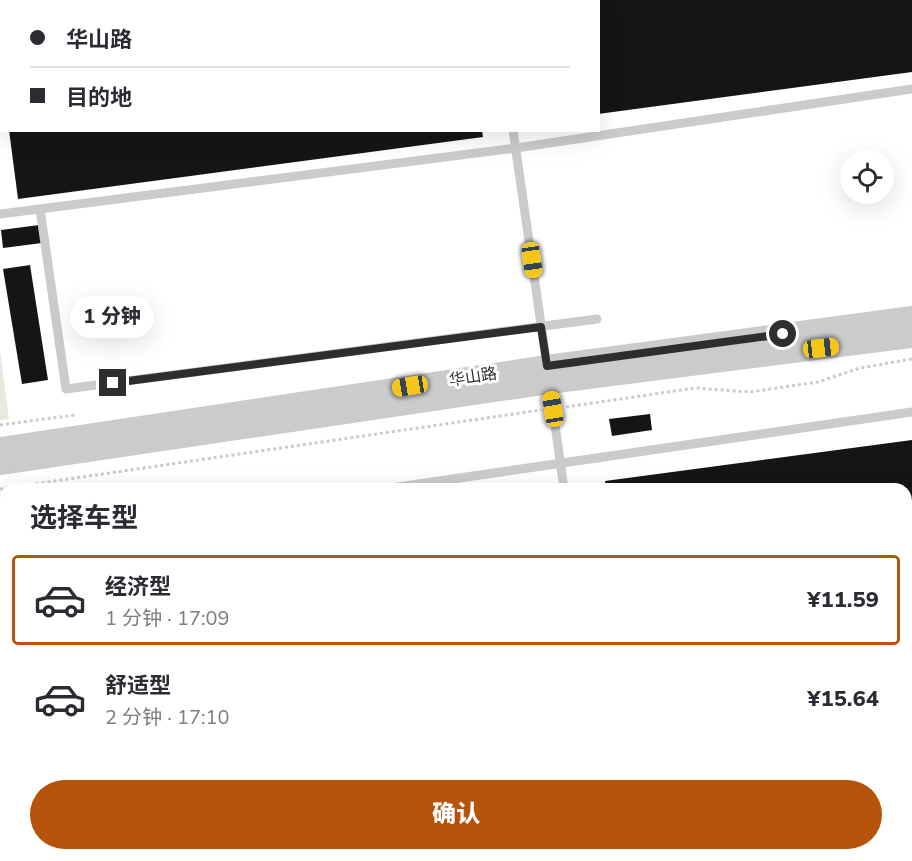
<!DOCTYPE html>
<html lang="zh">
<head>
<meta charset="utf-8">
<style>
  :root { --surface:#fff; --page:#f2f2f3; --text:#2b2b33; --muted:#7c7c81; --line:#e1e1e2; --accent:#b45309 }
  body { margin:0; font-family:"Nunito Sans","Noto Sans SC",sans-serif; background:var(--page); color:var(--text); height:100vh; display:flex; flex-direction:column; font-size:22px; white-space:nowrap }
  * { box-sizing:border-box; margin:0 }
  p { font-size:20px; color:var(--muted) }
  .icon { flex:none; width:33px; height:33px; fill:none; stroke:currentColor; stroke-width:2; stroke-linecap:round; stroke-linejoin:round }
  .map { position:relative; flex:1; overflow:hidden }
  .drawer { position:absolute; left:0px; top:483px; width:912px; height:378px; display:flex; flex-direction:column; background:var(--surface); border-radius:18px 18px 0 0; box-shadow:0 6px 24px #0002 }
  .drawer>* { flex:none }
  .hud { position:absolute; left:0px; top:0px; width:600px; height:132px; box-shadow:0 6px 24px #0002; display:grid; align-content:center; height:132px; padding:0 30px; background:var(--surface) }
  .fabs { position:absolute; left:840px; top:150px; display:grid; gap:12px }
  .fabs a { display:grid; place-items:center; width:54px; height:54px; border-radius:50%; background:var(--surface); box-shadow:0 6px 24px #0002; font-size:30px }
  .end { position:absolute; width:27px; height:27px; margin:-14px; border:8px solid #2e2e2e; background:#fff; box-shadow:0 0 0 3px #fff }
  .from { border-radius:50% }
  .bubble { position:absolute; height:42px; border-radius:21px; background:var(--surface); box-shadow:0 6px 24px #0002; font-size:20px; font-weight:800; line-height:42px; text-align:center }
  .car { position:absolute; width:18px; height:36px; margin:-18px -9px; border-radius:8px; box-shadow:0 0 4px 2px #0007; background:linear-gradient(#f5c518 24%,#345 0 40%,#f5c518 0 76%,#345 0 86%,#f5c518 0) }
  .hud b { display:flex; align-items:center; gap:21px; height:57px; font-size:22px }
  .hud b+b { border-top:2px solid var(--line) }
  .hud i { width:15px; height:15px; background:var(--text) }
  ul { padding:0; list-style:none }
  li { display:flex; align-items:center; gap:18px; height:90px; margin:0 12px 9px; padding:0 18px; border:3px solid transparent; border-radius:6px }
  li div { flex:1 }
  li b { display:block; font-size:22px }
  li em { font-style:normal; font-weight:800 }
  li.current { border-color:var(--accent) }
  li>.icon { width:54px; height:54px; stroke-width:1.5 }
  h2 { padding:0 30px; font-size:27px; line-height:72px }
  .cta { display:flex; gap:12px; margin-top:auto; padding:12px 30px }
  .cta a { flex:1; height:69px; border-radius:36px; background:var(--accent); color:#fff; font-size:24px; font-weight:800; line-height:69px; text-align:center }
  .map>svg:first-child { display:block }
  .green { fill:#e5eadc }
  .building { fill:#151515 }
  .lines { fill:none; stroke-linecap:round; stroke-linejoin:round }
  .path { stroke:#cbcbcb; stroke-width:3; stroke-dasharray:3 3; stroke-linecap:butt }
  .service { stroke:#cbcbcb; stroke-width:9 }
  .tertiary { stroke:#cbcbcb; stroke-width:22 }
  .route { stroke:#2e2e2e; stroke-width:8 }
  .labels { text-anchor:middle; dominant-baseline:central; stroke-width:6; stroke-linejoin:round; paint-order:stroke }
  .street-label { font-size:16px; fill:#2e2e2e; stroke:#fff }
</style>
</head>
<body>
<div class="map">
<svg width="912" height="861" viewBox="0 0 912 861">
  <rect width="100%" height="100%" fill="#fff"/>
  <g class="green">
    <polygon points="0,351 9,419 0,420"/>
    <polygon points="0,561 6,603 6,855 42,855 43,861 4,861 0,831"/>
    <polygon points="912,840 912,861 759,861 803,855 906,855 906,841"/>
  </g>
  <g class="building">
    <polygon points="598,0 912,0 912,72 598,114"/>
    <polygon points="9,130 482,130 483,137 18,199"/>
    <polygon points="39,225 42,243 3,248 1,230"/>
    <polygon points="30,265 48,380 22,384 3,269"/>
    <polygon points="650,414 652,430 612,436 609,419"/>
    <polygon points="912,440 912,604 906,605 906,489 606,489 605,481"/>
    <polygon points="6,557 6,586 5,586 1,558"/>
    <polygon points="906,644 912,644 912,792 906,793"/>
    <polygon points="44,855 68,855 69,861 45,861"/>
    <polygon points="114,855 459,855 459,856 425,861 115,861"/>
  </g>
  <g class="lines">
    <g class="path">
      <polyline points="566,407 695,388 750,392 818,382 860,368 912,359"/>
      <polyline points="0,425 75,415"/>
      <polyline points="0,489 541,410"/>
      <polyline points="906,854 912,853"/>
      <polyline points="857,861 900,855"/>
    </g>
    <g class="service">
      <polyline points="495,0 495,2"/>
      <polyline points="60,2 71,0"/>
      <polyline points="0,9 2,9"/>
      <polyline points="513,130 547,366"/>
      <polyline points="40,209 66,389 597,319"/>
      <polyline points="0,214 516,148 912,89"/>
      <polyline points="549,382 564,489"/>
      <polyline points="384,489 912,412"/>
      <polyline points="906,624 912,623"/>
      <polyline points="906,824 912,823"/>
      <polyline points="86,855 86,861"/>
      <polyline points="616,855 617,861"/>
      <polyline points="651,861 692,855"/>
    </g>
    <g class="tertiary">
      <polyline points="0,448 547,366 912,317"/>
      <polyline points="0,464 549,383 912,337"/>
    </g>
  </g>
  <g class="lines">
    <polyline class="route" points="113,383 541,327 547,366 783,334"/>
  </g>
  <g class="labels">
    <g class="street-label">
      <text transform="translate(473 377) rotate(-9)">华山路</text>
    </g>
  </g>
</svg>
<div class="fabs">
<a><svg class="icon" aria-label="locate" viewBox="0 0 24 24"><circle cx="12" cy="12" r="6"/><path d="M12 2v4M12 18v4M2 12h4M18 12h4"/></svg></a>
</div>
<i class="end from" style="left:783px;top:334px"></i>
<i class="end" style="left:113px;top:383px"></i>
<div class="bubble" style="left:70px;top:296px;width:84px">1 分钟</div>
<i class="car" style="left:532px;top:260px;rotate:172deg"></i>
<i class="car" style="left:821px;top:348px;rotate:83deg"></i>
<i class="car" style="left:410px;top:386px;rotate:261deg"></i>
<i class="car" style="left:553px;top:409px;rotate:351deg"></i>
<div class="hud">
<b><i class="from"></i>华山路</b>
<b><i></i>目的地</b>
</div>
<section class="drawer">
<h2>选择车型</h2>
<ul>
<li class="current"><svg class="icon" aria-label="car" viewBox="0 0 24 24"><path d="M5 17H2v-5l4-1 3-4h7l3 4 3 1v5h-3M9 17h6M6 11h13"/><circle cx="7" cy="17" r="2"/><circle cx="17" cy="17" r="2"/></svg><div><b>经济型</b><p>1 分钟 · 17:09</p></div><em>¥11.59</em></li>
<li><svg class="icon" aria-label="car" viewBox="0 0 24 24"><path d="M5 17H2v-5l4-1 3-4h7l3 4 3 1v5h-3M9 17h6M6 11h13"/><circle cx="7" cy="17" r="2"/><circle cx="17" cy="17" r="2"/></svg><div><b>舒适型</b><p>2 分钟 · 17:10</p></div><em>¥15.64</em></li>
</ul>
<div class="cta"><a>确认</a></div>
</section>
</div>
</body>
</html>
